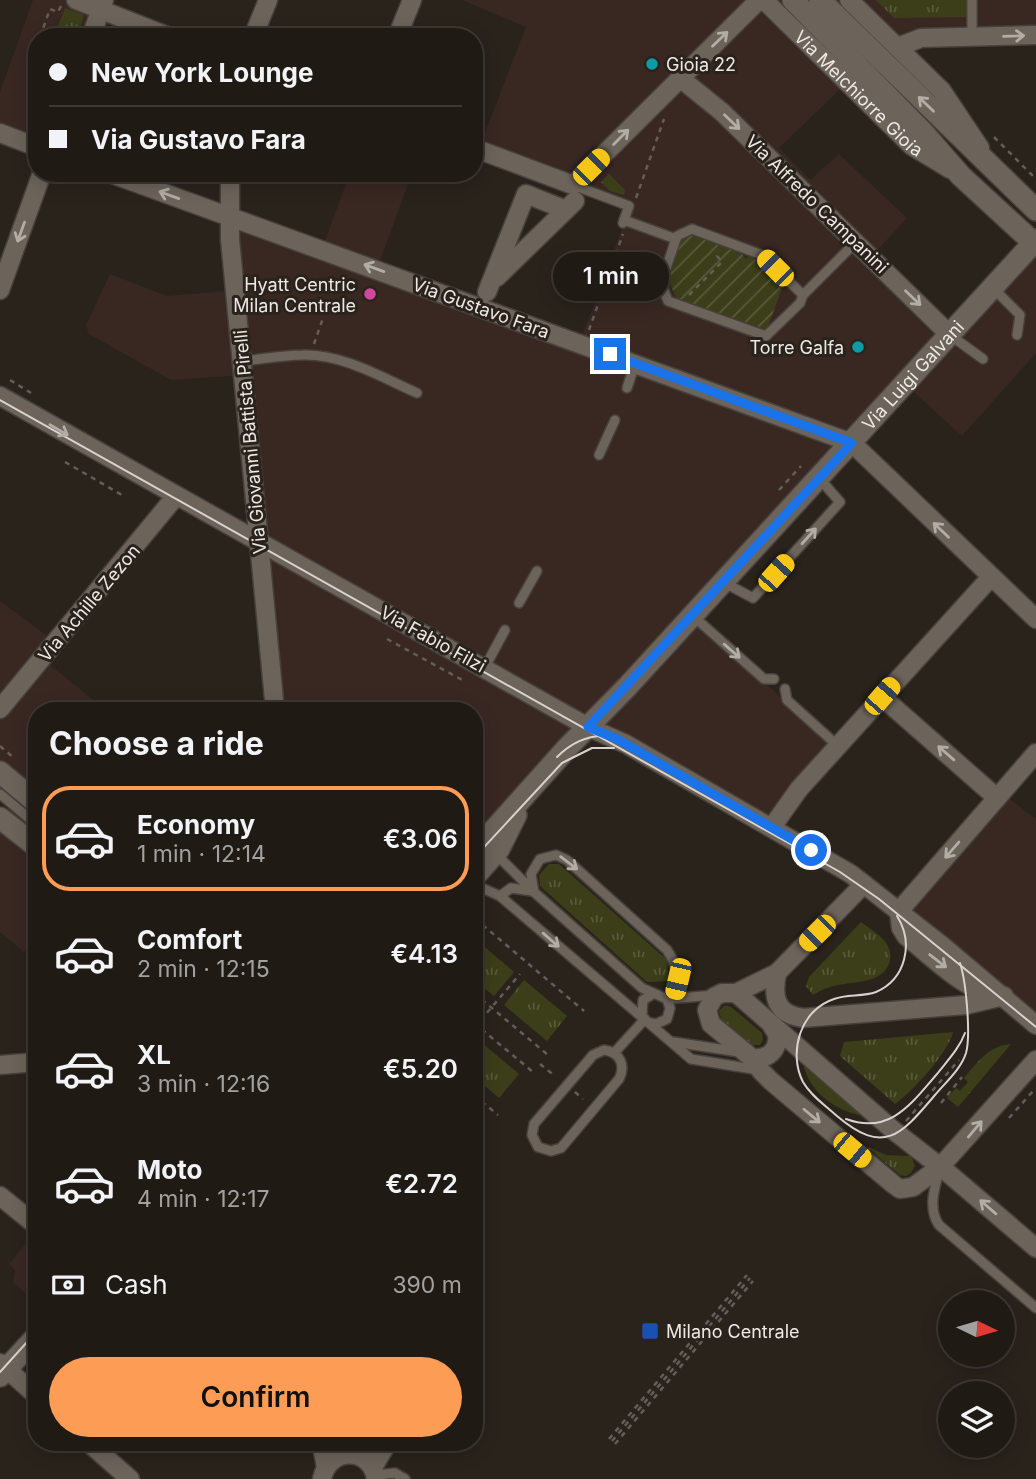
<!DOCTYPE html>
<html lang="en">
<head>
<meta charset="utf-8">
<style>
  :root { --surface:#201a15; --page:#28231e; --text:#f1f3f6; --muted:#a2a1a0; --line:#3d3834; --accent:#fd9d55 }
  body { margin:0; font-family:Inter,sans-serif; background:var(--page); color:var(--text); height:100vh; display:flex; flex-direction:column; font-size:26px; white-space:nowrap }
  * { box-sizing:border-box; margin:0 }
  p { font-size:23px; color:var(--muted) }
  .icon { flex:none; width:38px; height:38px; fill:none; stroke:currentColor; stroke-width:2; stroke-linecap:round; stroke-linejoin:round }
  .map { position:relative; flex:1; overflow:hidden }
  .side { position:absolute; left:28px; top:702px; width:455px; height:749px; display:flex; flex-direction:column; background:var(--surface); border-radius:28px; box-shadow:0 4px 18px #0003,0 0 0 2px var(--line) }
  .side>* { flex:none }
  .hud { position:absolute; left:28px; top:28px; width:455px; height:154px; border-radius:28px; box-shadow:0 4px 18px #0003,0 0 0 2px var(--line); display:grid; align-content:center; height:154px; padding:0 21px; background:var(--surface) }
  .needle { width:46px; rotate:95deg }
  .controls { position:absolute; left:938px; top:1290px; display:grid; gap:14px }
  .controls a { display:grid; place-items:center; width:77px; height:77px; border-radius:50%; background:var(--surface); box-shadow:0 4px 18px #0003,0 0 0 2px var(--line); font-size:35px }
  .end { position:absolute; width:32px; height:32px; margin:-16px; border:9px solid #1a73e8; background:#fff; box-shadow:0 0 0 4px #fff }
  .from { border-radius:50% }
  .bubble { position:absolute; height:49px; border-radius:24px; background:var(--surface); box-shadow:0 4px 18px #0003,0 0 0 2px var(--line); font-size:23px; font-weight:600; line-height:49px; text-align:center }
  .car { position:absolute; width:21px; height:42px; margin:-21px -10px; border-radius:9px; box-shadow:0 0 5px 2px #0007; background:linear-gradient(#f5c518 24%,#345 0 40%,#f5c518 0 76%,#345 0 86%,#f5c518 0) }
  .hud b { display:flex; align-items:center; gap:24px; height:66px; font-size:26px }
  .hud b+b { border-top:2px solid var(--line) }
  .hud i { width:18px; height:18px; background:var(--text) }
  ul { padding:0; list-style:none }
  li { display:flex; align-items:center; gap:21px; height:105px; margin:0 14px 10px; padding:0 7px; border:4px solid transparent; border-radius:28px }
  li div { flex:1 }
  li b { display:block; font-size:26px }
  li em { font-style:normal; font-weight:600 }
  li.on { border-color:var(--accent) }
  li>.icon { width:63px; height:63px; stroke-width:1.5 }
  h2 { padding:0 21px; font-size:32px; line-height:84px }
  .pay { display:flex; align-items:center; gap:18px; height:77px; padding:0 21px; font-size:26px }
  .pay p { margin-inline-start:auto }
  .primary-button { display:flex; gap:14px; margin-top:auto; padding:14px 21px }
  .primary-button a { flex:1; height:80px; border-radius:42px; background:var(--accent); color:#111; font-size:28px; font-weight:600; line-height:80px; text-align:center }
  .map>svg:first-child { display:block }
  .commercial { fill:#392722 }
  .grass { fill:url(#grass-tufts) }
  .garden { fill:url(#garden-furrows) }
  .lines { fill:none; stroke-linecap:round; stroke-linejoin:round }
  .lane-casing { stroke:#47413b; stroke-width:12 }
  .street-casing { stroke:#47413b; stroke-width:21 }
  .secondary-casing { stroke:#47413b; stroke-width:24 }
  .path { stroke:#655e58; stroke-width:2.5; stroke-dasharray:5 5; stroke-linecap:butt }
  .lane { stroke:#6c645b; stroke-width:9 }
  .street { stroke:#6c645b; stroke-width:18 }
  .secondary { stroke:#6c645b; stroke-width:21 }
  .tram { stroke:#d8d3cd; stroke-width:2 }
  .oneway { stroke:#b2ada5 }
  .route { stroke:#1a73e8; stroke-width:9 }
  .culture-dot { fill:#0f9aa8; stroke:#2a231c; stroke-width:2.5 }
  .hotel-dot { fill:#d1479c; stroke:#2a231c; stroke-width:2.5 }
  .transit-dot { fill:#1a4fb4; stroke:#2a231c; stroke-width:2.5 }
  .labels { text-anchor:middle; dominant-baseline:central; stroke-width:6; stroke-linejoin:round; paint-order:stroke }
  .poi-label { font-size:18px; fill:#ece8e2; stroke:#2a231c; text-anchor:start }
  .street-label { font-size:18px; fill:#ece8e2; stroke:#2a231c }
</style>
</head>
<body>
<div class="map">
<svg width="1036" height="1479" viewBox="0 0 1036 1479">
  <defs>
    <pattern id="grass-tufts" width="24" height="20" patternUnits="userSpaceOnUse" patternTransform="scale(1.75)"><rect width="24" height="20" fill="#3b3e19"/><path d="M3 7l-1-3M5 7V3M7 7l1-3M15 17l-1-3M17 17v-4M19 17l1-3" fill="none" stroke="#585a3a"/></pattern>
    <pattern id="garden-furrows" width="10" height="10" patternUnits="userSpaceOnUse" patternTransform="scale(1.75)"><rect width="10" height="10" fill="#3b3e19"/><path d="M-1 1l2-2M0 10L10 0M9 11l2-2" fill="none" stroke="#585a3a"/></pattern>
  </defs>
  <rect width="100%" height="100%" fill="#2a231c"/>
  <g class="commercial">
    <polygon points="33,0 72,0 98,11 89,37 37,37 37,145 0,132 0,92"/>
    <polygon points="462,0 789,0 858,72 779,148 810,180 839,154 907,218 872,256 947,335 852,441 580,342 630,207 479,148 526,27"/>
    <polygon points="823,0 1036,0 1036,31 908,38 883,58"/>
    <polygon points="350,173 412,173 377,269 322,249"/>
    <polygon points="233,220 849,444 691,615 835,747 771,824 588,723 474,849 474,710 279,710 246,375 171,380 89,334 86,325 110,274 167,296 239,290"/>
    <polygon points="1036,248 1036,353 962,436 907,386"/>
    <polygon points="0,601 58,644 45,661 106,710 37,710 37,802 0,771"/>
    <polygon points="1003,794 1036,819 1036,1023 902,910"/>
    <polygon points="0,820 37,849 37,952 30,946 24,952 0,932"/>
    <polygon points="37,1230 37,1304 13,1282 15,1270 9,1264"/>
  </g>
  <g class="grass">
    <polygon points="876,0 967,0 967,17 894,18"/>
    <polygon points="65,8 84,15 79,31 66,27 61,29 60,37 54,37"/>
    <polygon points="609,174 625,190 624,195 610,191 601,182"/>
    <polygon points="549,864 559,864 667,960 669,981 647,982 540,886 539,875"/>
    <path d="M861,922C874,932 893,941 890,960C885,985 851,981 833,986C826,988 819,991 813,995L806,986L809,977Z"/>
    <polygon points="475,939 514,972 494,996 474,980"/>
    <polygon points="524,980 567,1016 547,1041 504,1005"/>
    <polygon points="725,1005 731,1007 762,1033 763,1040 760,1045 752,1045 721,1019 719,1011"/>
    <path d="M953,1032C948,1053 912,1092 895,1104L840,1056L844,1042Z"/>
    <polygon points="476,1038 519,1074 499,1098 474,1077 474,1040"/>
    <path d="M1011,1044L958,1107L947,1098L956,1088L960,1091L968,1082L964,1078C978,1062 988,1046 1011,1044Z"/>
    <path d="M803,1063L865,1116C837,1112 809,1093 803,1063Z"/>
    <polygon points="864,1145 886,1155 911,1156 915,1166 911,1173 906,1176 900,1175"/>
  </g>
  <polygon class="garden" points="693,235 741,253 746,259 751,255 783,285 768,327 765,329 676,298 668,279 680,241"/>
  <g class="lines">
    <defs>
      <g id="lane">
        <polyline points="972,0 972,37"/>
        <polyline points="573,185 629,206 623,223"/>
        <polyline points="624,220 676,239"/>
        <polyline points="993,288 1020,315 1017,335"/>
        <polyline points="803,295 762,255 692,229 677,236 661,283 668,301 766,336 800,303 803,295 856,242"/>
        <polyline points="950,335 983,359"/>
        <path d="M243,361C263,359 283,355 303,355C343,354 381,377 417,393"/>
        <polyline points="627,388 635,364"/>
        <polyline points="599,455 615,420"/>
        <polyline points="723,582 753,598 840,502 819,478"/>
        <polyline points="519,603 537,571"/>
        <polyline points="693,616 764,679 774,679"/>
        <polyline points="485,667 505,630"/>
        <polyline points="785,689 787,700 838,746"/>
        <polyline points="21,788 37,777"/>
        <polyline points="0,794 37,825"/>
        <polyline points="496,854 534,892 642,988 667,999 715,995"/>
        <polyline points="474,888 482,888 500,896 691,1059 759,1070"/>
        <path d="M534,892L531,874L540,859L556,855L567,860L667,950C678,966 678,980 674,998"/>
        <polyline points="500,896 511,888 532,891"/>
        <polyline points="642,1015 643,1000 653,994"/>
        <polyline points="651,1023 656,1024 667,1019 670,1008 667,999"/>
        <polyline points="674,1042 739,1052"/>
        <path d="M604,1050C620,1052 626,1065 619,1079L561,1148L551,1151L538,1147L532,1135L534,1124L593,1055Z"/>
        <polyline points="614,1053 645,1019"/>
        <path d="M939,1172C934,1189 928,1209 939,1225L1036,1308"/>
        <polyline points="302,1442 322,1448"/>
        <polyline points="376,1475 395,1473 405,1479"/>
      </g>
      <g id="street">
        <polyline points="76,0 170,37"/>
        <path id="s1" d="M764,0L912,146L950,169"/>
        <polyline points="849,0 942,91 980,148"/>
        <polyline points="91,37 104,0"/>
        <polyline points="253,37 268,0"/>
        <polyline points="397,37 412,0"/>
        <polyline points="898,47 921,38 1036,35"/>
        <polyline points="680,78 722,112 950,335"/>
        <polyline points="0,133 37,147"/>
        <polyline points="474,148 573,185 759,0"/>
        <polyline points="109,173 852,443 1036,619"/>
        <polyline points="230,173 230,239 275,710"/>
        <polyline points="497,277 575,201"/>
        <polyline points="0,290 42,173"/>
        <polyline points="487,292 526,194 566,210"/>
        <polyline points="0,396 588,727 626,744 851,874 944,947 1036,1025"/>
        <polyline points="882,697 997,798"/>
        <polyline points="0,709 176,496"/>
        <polyline points="772,827 799,789 991,577"/>
        <polyline points="899,911 1036,753"/>
        <path d="M899,911L901,928L906,936C931,956 967,993 999,996"/>
        <path d="M777,973C772,998 776,1014 803,1018L966,1005L1004,996"/>
        <polyline points="736,993 893,1130 948,1173 1036,1248"/>
        <path d="M772,1026L777,1034C779,1050 768,1060 752,1058L711,1024L707,1010L714,997L722,993H736L777,973L864,884"/>
        <polyline points="755,1059 761,1071 771,1081 893,1184 900,1189 913,1187 940,1167 1036,1060"/>
        <polyline points="0,1065 37,1062"/>
        <polyline points="0,1196 37,1226"/>
        <polyline points="0,1363 37,1396"/>
        <polyline points="88,1442 130,1479"/>
        <polyline points="321,1442 326,1467"/>
        <polyline points="373,1467 388,1442"/>
        <path d="M322,1479C328,1447 371,1446 376,1479"/>
      </g>
      <g id="secondary">
        <polyline points="793,0 921,130 961,176 1036,245"/>
        <polyline points="820,0 1036,210"/>
        <polyline points="0,772 37,803"/>
        <polyline points="0,818 37,847"/>
        <path id="s2" d="M474,852L567,748L627,687L1036,240"/>
        <polyline points="474,877 499,849 516,815"/>
        <polyline points="0,1376 37,1336"/>
      </g>
    </defs>
    <use href="#lane" class="lane-casing"/>
    <use href="#street" class="street-casing"/>
    <use href="#secondary" class="secondary-casing"/>
    <g class="path">
      <polyline points="40,37 50,9 58,12 61,6"/>
      <polyline points="37,47 34,55 37,61"/>
      <polyline points="994,137 1036,179"/>
      <polyline points="636,198 664,119"/>
      <polyline points="689,295 722,262 717,256 719,251"/>
      <polyline points="589,330 623,234"/>
      <polyline points="314,344 323,318"/>
      <polyline points="10,380 31,393"/>
      <polyline points="65,462 122,495"/>
      <polyline points="779,490 801,466"/>
      <polyline points="387,639 466,682"/>
      <polyline points="0,746 13,757"/>
      <polyline points="474,921 478,921 584,1011"/>
      <polyline points="474,993 548,1055"/>
      <polyline points="474,1023 533,1072"/>
      <polyline points="474,1028 520,974"/>
      <polyline points="540,1064 555,1076"/>
      <polyline points="575,1092 583,1099"/>
      <polyline points="474,1095 498,1115"/>
      <polyline points="941,1103 962,1077"/>
      <polyline points="1009,1118 1034,1090"/>
      <polyline points="906,1121 959,1060"/>
      <polyline points="609,1439 747,1275"/>
      <polyline points="612,1441 750,1278"/>
      <polyline points="615,1444 753,1281"/>
    </g>
    <use href="#lane" class="lane"/>
    <use href="#street" class="street"/>
    <use href="#secondary" class="secondary"/>
    <g class="tram">
      <polyline points="0,400 840,872 879,899 1036,1027"/>
      <path d="M557,757C570,744 584,736 603,736"/>
      <polyline points="474,858 562,763 592,748 614,748"/>
      <path d="M897,916C914,943 906,979 876,992C862,997 847,994 834,999C800,1010 788,1053 803,1082C811,1096 825,1105 837,1116C884,1156 901,1135 935,1095C946,1082 961,1069 966,1053C971,1035 966,981 960,963"/>
      <path d="M846,1119C890,1135 911,1104 937,1074C947,1061 959,1049 965,1033"/>
      <polyline points="0,1372 37,1331"/>
    </g>
  </g>
  <defs><path id="oneway-shaft" d="M-6 0H5M1.5-3L5.5 0L1.5 3" fill="none" stroke-width="1.6" stroke-linecap="round" stroke-linejoin="round" transform="scale(1.75)"/></defs>
  <g class="oneway">
    <use href="#oneway-shaft" transform="translate(1014 36) rotate(-2)"/>
    <use href="#oneway-shaft" transform="translate(720 39) rotate(-44)"/>
    <use href="#oneway-shaft" transform="translate(926 104) rotate(-136)"/>
    <use href="#oneway-shaft" transform="translate(732 122) rotate(44)"/>
    <use href="#oneway-shaft" transform="translate(621 137) rotate(-45)"/>
    <use href="#oneway-shaft" transform="translate(169 195) rotate(-160)"/>
    <use href="#oneway-shaft" transform="translate(21 232) rotate(110)"/>
    <use href="#oneway-shaft" transform="translate(374 268) rotate(-160)"/>
    <use href="#oneway-shaft" transform="translate(913 298) rotate(44)"/>
    <use href="#oneway-shaft" transform="translate(59 430) rotate(30)"/>
    <use href="#oneway-shaft" transform="translate(941 530) rotate(-136)"/>
    <use href="#oneway-shaft" transform="translate(809 536) rotate(-48)"/>
    <use href="#oneway-shaft" transform="translate(732 651) rotate(41)"/>
    <use href="#oneway-shaft" transform="translate(946 753) rotate(-139)"/>
    <use href="#oneway-shaft" transform="translate(952 850) rotate(131)"/>
    <use href="#oneway-shaft" transform="translate(569 863) rotate(37)"/>
    <use href="#oneway-shaft" transform="translate(551 940) rotate(41)"/>
    <use href="#oneway-shaft" transform="translate(938 961) rotate(38)"/>
    <use href="#oneway-shaft" transform="translate(812 1116) rotate(40)"/>
    <use href="#oneway-shaft" transform="translate(975 1129) rotate(-50)"/>
    <use href="#oneway-shaft" transform="translate(988 1207) rotate(-139)"/>
  </g>
  <g class="lines">
    <polyline class="route" points="610,354 852,443 588,727 617,739 811,850"/>
  </g>
  <g class="culture-dot">
    <circle cx="652" cy="64" r="7"/>
    <circle cx="858" cy="347" r="7"/>
  </g>
  <circle class="hotel-dot" cx="370" cy="294" r="7"/>
  <rect class="transit-dot" x="641" y="1322" width="18" height="18" rx="3.5"/>
  <g class="labels">
    <g class="poi-label">
      <text x="666" y="64">Gioia 22</text>
      <text x="356" y="284" text-anchor="end">Hyatt Centric<tspan x="356" dy="21">Milan Centrale</tspan></text>
      <text x="844" y="347" text-anchor="end">Torre Galfa</text>
      <text x="666" y="1331">Milano Centrale</text>
    </g>
    <g class="street-label">
      <text stroke="none"><textPath href="#s1" startOffset="133">Via Melchiorre Gioia</textPath></text>
      <text transform="translate(817 204) rotate(44)">Via Alfredo Campanini</text>
      <text transform="translate(481 308) rotate(20)">Via Gustavo Fara</text>
      <text stroke="none"><textPath href="#s2" startOffset="648">Via Luigi Galvani</textPath></text>
      <text transform="translate(250 442) rotate(-95)">Via Giovanni Battista Pirelli</text>
      <text transform="translate(89 603) rotate(-50)">Via Achille Zezon</text>
      <text transform="translate(433 639) rotate(29)">Via Fabio Filzi</text>
    </g>
  </g>
</svg>
<div class="controls">
<a><svg class="needle" viewBox="-14 -14 28 28"><path d="M0-13l5 13h-10z" fill="#e53935"/><path d="M0 13l5-13h-10z" fill="#a2a1a0"/></svg></a>
<a><svg class="icon" aria-label="layers" viewBox="0 0 24 24"><path d="M12 4l9 5-9 5-9-5zM3 14l9 5 9-5"/></svg></a>
</div>
<i class="end from" style="left:811px;top:850px"></i>
<i class="end" style="left:610px;top:354px"></i>
<div class="bubble" style="left:553px;top:252px;width:116px">1 min</div>
<i class="car" style="left:591px;top:167px;rotate:45deg"></i>
<i class="car" style="left:775px;top:268px;rotate:315deg"></i>
<i class="car" style="left:776px;top:573px;rotate:42deg"></i>
<i class="car" style="left:882px;top:696px;rotate:41deg"></i>
<i class="car" style="left:817px;top:933px;rotate:225deg"></i>
<i class="car" style="left:678px;top:979px;rotate:193deg"></i>
<i class="car" style="left:852px;top:1150px;rotate:130deg"></i>
<div class="hud">
<b><i class="from"></i>New York Lounge</b>
<b><i></i>Via Gustavo Fara</b>
</div>
<section class="side">
<h2>Choose a ride</h2>
<ul>
<li class="on"><svg class="icon" aria-label="car" viewBox="0 0 24 24"><path d="M5 17H2v-5l4-1 3-4h7l3 4 3 1v5h-3M9 17h6M6 11h13"/><circle cx="7" cy="17" r="2"/><circle cx="17" cy="17" r="2"/></svg><div><b>Economy</b><p>1 min · 12:14</p></div><em>€3.06</em></li>
<li><svg class="icon" aria-label="car" viewBox="0 0 24 24"><path d="M5 17H2v-5l4-1 3-4h7l3 4 3 1v5h-3M9 17h6M6 11h13"/><circle cx="7" cy="17" r="2"/><circle cx="17" cy="17" r="2"/></svg><div><b>Comfort</b><p>2 min · 12:15</p></div><em>€4.13</em></li>
<li><svg class="icon" aria-label="car" viewBox="0 0 24 24"><path d="M5 17H2v-5l4-1 3-4h7l3 4 3 1v5h-3M9 17h6M6 11h13"/><circle cx="7" cy="17" r="2"/><circle cx="17" cy="17" r="2"/></svg><div><b>XL</b><p>3 min · 12:16</p></div><em>€5.20</em></li>
<li><svg class="icon" aria-label="car" viewBox="0 0 24 24"><path d="M5 17H2v-5l4-1 3-4h7l3 4 3 1v5h-3M9 17h6M6 11h13"/><circle cx="7" cy="17" r="2"/><circle cx="17" cy="17" r="2"/></svg><div><b>Moto</b><p>4 min · 12:17</p></div><em>€2.72</em></li>
</ul>
<div class="pay"><svg class="icon" aria-label="cash" viewBox="0 0 24 24"><path d="M3 7h18v10H3z"/><circle cx="12" cy="12" r="2"/></svg>Cash<p>390 m</p></div>
<div class="primary-button"><a>Confirm</a></div>
</section>
</div>
</body>
</html>
